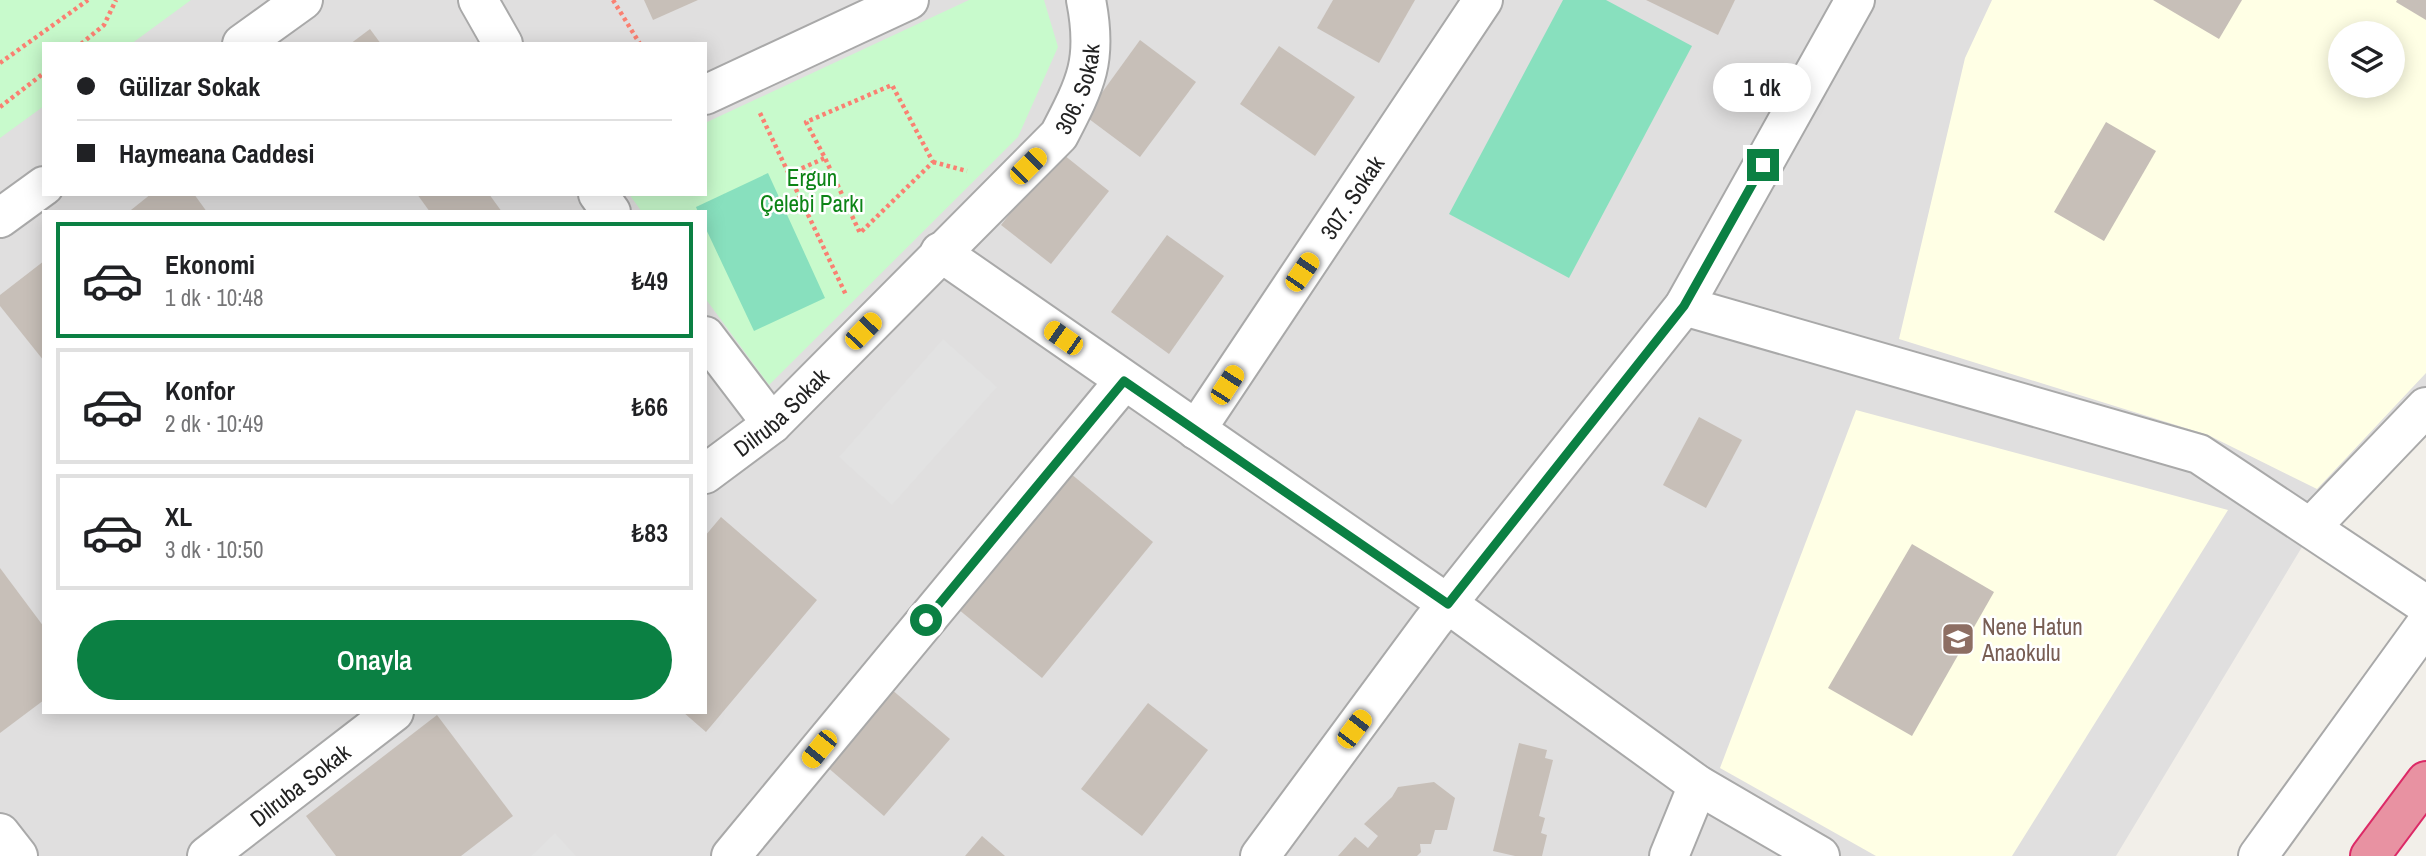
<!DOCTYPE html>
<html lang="tr">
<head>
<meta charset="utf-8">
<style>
  :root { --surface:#fff; --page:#f6f6f6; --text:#202124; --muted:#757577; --line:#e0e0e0; --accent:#0b8043 }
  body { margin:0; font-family:"Archivo Narrow",sans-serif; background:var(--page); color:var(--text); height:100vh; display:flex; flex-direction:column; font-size:26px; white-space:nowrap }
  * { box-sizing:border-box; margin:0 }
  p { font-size:23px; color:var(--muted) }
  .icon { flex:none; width:38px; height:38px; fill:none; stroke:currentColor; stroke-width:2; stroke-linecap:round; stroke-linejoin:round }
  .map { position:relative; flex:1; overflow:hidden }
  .details { position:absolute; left:42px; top:210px; width:665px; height:504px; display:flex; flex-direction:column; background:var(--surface); border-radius:0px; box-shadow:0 4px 18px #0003 }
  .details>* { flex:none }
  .top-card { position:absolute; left:42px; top:42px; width:665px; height:154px; border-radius:0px; box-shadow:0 4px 18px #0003; display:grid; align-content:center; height:154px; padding:0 35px; background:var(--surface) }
  .buttons { position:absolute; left:2328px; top:21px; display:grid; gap:14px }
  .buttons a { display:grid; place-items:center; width:77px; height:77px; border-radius:50%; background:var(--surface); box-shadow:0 4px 18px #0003; font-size:35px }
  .end { position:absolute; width:32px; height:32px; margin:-16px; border:9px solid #0b8043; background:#fff; box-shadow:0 0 0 4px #fff }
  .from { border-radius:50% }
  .bubble { position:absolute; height:49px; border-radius:24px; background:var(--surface); box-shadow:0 4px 18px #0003; font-size:23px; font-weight:600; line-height:49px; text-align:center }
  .car { position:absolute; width:21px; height:42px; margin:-21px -10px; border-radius:9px; box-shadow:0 0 5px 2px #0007; background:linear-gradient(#f5c518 24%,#345 0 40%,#f5c518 0 76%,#345 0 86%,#f5c518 0) }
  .top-card b { display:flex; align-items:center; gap:24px; height:66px; font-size:26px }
  .top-card b+b { border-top:2px solid var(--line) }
  .top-card i { width:18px; height:18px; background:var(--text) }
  ul { padding:12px 0 0; list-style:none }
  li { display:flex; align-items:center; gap:21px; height:116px; margin:0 14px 10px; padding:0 21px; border:4px solid var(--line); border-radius:0px }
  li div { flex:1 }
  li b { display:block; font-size:26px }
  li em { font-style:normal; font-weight:600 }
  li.active { border-color:var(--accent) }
  li>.icon { width:63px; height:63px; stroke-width:1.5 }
  .button { display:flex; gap:14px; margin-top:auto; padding:14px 35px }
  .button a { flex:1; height:80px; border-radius:42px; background:var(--accent); color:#fff; font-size:28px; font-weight:600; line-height:80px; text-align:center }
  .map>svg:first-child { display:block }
  .residential { fill:#e0dfdf; fill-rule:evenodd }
  .education { fill:#ffffe5; fill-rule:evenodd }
  .park { fill:#c8facc }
  .pitch { fill:#88e0be }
  .parking { fill:#e2e2e2 }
  .building { fill:#c7bfb8 }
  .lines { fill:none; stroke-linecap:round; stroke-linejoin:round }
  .minor-casing { stroke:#a9a9a9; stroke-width:42 }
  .highway-casing { stroke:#dc2a67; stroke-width:42 }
  .path { stroke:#fa8072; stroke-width:4.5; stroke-dasharray:3.5 3.5; stroke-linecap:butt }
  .minor { stroke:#fff; stroke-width:38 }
  .highway { stroke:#e892a2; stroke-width:38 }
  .route { stroke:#0b8043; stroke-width:9 }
  .labels { text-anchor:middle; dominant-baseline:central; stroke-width:5; stroke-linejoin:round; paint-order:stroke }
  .street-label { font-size:23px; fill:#222; stroke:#fff }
  .park-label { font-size:23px; fill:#0c8416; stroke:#fff }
  .education-label { font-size:23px; fill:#785e54; stroke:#fff; text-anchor:start }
</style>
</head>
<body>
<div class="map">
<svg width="2426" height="856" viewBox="0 0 2426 856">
  <rect width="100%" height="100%" fill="#f2efe9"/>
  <path class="residential" d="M0,0H2426V413L2302,547L2116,856H0ZM2340,33H2392V86H2340ZM44,44H705V194H44ZM44,212H705V712H44Z"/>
  <g class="education">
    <path d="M1992,0H2426V373L2317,489L2208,435L1899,339L1965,58ZM2340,33H2392V86H2340Z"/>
    <polygon points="1856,410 2228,510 2012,856 1876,856 1720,768"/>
  </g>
  <g class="park">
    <polygon points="0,0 191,0 131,44 44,44 44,106 0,138"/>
    <polygon points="969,0 1044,0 1058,47 1018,137 769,385 705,298 705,212 642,212 629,194 705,194 705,123"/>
  </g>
  <g class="pitch">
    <polygon points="1563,0 1606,0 1692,46 1569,278 1449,214"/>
    <polygon points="768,173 825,298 754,331 705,227 705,212 698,212 696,207"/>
  </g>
  <g class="parking">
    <polygon points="943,339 997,387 892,505 839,457"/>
    <polygon points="555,833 576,856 531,856"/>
  </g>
  <g class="building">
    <polygon points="644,0 698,0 653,20"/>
    <polygon points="1333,0 1415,0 1379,63 1317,28"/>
    <polygon points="1646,0 1735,0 1718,35"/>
    <polygon points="2153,0 2242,0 2219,39"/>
    <polygon points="2397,0 2426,0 2426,20 2396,2"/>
    <polygon points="370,29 381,44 350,44"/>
    <polygon points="1140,40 1196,82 1140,157 1085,116"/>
    <polygon points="1279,46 1355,97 1315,156 1240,104"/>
    <polygon points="2106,122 2156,151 2104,241 2054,212"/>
    <polygon points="1059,151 1109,191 1051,264 1001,225"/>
    <polygon points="151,194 194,194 207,212 132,212 131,210"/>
    <polygon points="417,194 489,194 502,212 430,212"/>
    <polygon points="1167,235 1224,276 1169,354 1111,312"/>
    <polygon points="44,261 44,361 0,306 0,295"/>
    <polygon points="1699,417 1742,440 1706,508 1663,485"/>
    <polygon points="1070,473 1153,542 1042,678 958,609"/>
    <polygon points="721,517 817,600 706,732 683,712 705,712 705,536"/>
    <polygon points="1912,544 1994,592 1912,736 1828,688"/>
    <polygon points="0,568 44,627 44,700 0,733"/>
    <polygon points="891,689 950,739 884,816 826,766"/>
    <polygon points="1148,703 1208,750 1142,836 1081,789"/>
    <polygon points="437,715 513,816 461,856 336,856 306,816"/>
    <polygon points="1519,743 1547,750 1545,758 1553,760 1539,816 1545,818 1541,833 1547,835 1542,856 1515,856 1493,851"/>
    <polygon points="1434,782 1455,798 1447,830 1435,830 1431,844 1420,844 1421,852 1417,856 1338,856 1355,837 1368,848 1378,836 1364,824 1392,797 1398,787"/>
    <polygon points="982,836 1005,856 965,856"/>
  </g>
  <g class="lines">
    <defs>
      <g id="minor">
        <polyline points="478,0 503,44"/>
        <polyline points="242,44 303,0"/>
        <polyline points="705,95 909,0"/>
        <polyline points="598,194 611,212"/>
        <polyline points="0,218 44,186"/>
        <polyline points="940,252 1448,604 1698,785 1820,856"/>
        <polyline points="1684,306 2199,454 2426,605"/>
        <polyline points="705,336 772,424"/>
        <path id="s1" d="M1196,430L1483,0"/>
        <path id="s2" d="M705,474L772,424L1059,135C1086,83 1098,60 1086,0"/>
        <polyline points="2311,527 2426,407"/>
        <polyline points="0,833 18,856"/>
        <path id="s3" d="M207,856L394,712"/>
        <polyline points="731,856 1124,381"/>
        <polyline points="1260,856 1432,623 1684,306 1855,0"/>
        <polyline points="1669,856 1698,785"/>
        <polyline points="2258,856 2426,624"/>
      </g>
      <polyline id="highway" points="2370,856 2426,781"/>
    </defs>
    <use href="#minor" class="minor-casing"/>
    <use href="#highway" class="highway-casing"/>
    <g class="path">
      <polyline points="613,0 640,44"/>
      <polyline points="81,44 104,25 116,0"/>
      <polyline points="0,63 88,0"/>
      <polyline points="0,107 44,73"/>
      <polyline points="760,113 846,295"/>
      <polyline points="933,162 967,171"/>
      <polyline points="789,174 825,158 806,122 892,85 933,162 860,233 825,158"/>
    </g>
    <use href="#minor" class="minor"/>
    <use href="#highway" class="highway"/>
  </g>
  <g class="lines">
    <polyline class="route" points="926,620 1124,381 1448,604 1684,306 1763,165"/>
  </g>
  <defs>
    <symbol id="school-square" viewBox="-11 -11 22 22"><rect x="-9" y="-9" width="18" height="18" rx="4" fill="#8d6e63" stroke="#fff"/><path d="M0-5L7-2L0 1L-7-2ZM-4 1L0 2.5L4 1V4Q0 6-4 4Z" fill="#fff"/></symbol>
  </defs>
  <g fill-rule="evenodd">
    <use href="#school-square" x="1939" y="620" width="38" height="38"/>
  </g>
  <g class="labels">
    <g class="street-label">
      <text stroke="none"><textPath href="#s2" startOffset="541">306. Sokak</textPath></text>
      <text stroke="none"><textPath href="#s1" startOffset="280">307. Sokak</textPath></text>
      <text stroke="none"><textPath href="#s2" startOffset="98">Dilruba Sokak</textPath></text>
      <text stroke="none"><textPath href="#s3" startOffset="117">Dilruba Sokak</textPath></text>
    </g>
    <g class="park-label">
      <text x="812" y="177">Ergun<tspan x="812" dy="26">Çelebi Parkı</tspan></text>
    </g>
    <g class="education-label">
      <text x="1982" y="626">Nene Hatun<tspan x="1982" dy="26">Anaokulu</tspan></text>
    </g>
  </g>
</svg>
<div class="buttons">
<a><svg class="icon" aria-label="layers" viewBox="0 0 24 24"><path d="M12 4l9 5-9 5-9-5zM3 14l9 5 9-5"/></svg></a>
</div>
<i class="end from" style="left:926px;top:620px"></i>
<i class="end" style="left:1763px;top:165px"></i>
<div class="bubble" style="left:1713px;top:63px;width:98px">1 dk</div>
<i class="car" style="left:1028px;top:166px;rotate:45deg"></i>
<i class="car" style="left:1302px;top:272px;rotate:34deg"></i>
<i class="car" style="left:863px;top:331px;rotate:44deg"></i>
<i class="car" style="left:1063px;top:338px;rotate:305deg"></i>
<i class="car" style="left:1227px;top:385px;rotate:33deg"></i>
<i class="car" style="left:1354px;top:729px;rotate:37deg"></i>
<i class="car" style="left:819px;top:749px;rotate:219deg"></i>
<div class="top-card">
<b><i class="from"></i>Gülizar Sokak</b>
<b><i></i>Haymeana Caddesi</b>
</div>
<section class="details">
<ul>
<li class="active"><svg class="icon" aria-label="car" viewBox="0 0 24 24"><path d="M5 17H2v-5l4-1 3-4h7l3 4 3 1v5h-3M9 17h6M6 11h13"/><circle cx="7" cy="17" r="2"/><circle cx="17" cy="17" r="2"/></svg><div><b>Ekonomi</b><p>1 dk · 10:48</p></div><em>₺49</em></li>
<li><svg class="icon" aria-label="car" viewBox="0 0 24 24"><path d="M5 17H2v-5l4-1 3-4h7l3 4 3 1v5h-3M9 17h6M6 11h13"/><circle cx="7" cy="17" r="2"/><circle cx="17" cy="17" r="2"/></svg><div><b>Konfor</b><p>2 dk · 10:49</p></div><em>₺66</em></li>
<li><svg class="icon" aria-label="car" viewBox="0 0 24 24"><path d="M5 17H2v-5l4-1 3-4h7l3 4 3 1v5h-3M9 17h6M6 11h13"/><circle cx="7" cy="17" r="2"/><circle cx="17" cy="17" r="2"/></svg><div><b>XL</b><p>3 dk · 10:50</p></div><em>₺83</em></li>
</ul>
<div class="button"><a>Onayla</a></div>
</section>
</div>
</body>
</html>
